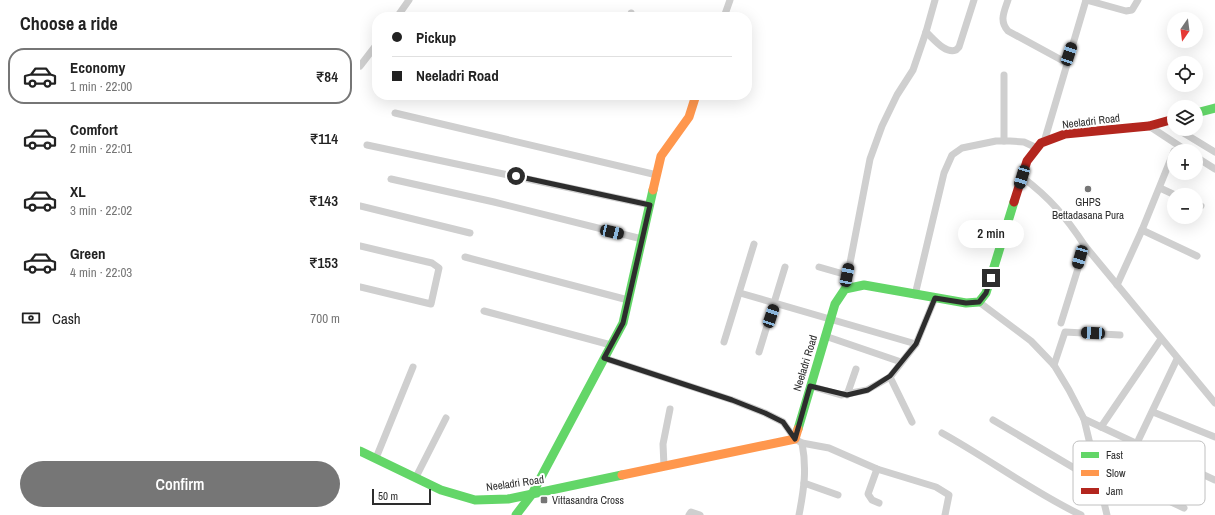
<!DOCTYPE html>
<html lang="en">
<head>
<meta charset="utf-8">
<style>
  :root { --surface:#fff; --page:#f2f2f2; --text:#222; --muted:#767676; --line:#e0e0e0; --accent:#767676 }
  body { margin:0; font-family:"Archivo Narrow",sans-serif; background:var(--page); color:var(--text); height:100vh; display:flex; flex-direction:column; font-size:15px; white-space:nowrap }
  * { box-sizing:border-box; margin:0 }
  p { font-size:13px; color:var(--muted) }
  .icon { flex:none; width:22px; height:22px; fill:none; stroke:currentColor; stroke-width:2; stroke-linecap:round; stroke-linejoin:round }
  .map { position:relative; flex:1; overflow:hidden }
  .details { display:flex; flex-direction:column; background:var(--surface); width:360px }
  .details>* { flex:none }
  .guide { position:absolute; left:12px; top:12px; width:380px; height:88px; border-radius:16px; box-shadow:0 4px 16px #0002; display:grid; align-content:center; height:88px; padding:0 20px; background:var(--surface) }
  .needle { width:26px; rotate:194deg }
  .tools { position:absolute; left:807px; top:12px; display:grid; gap:8px }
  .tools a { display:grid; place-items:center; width:36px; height:36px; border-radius:50%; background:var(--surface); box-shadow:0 4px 16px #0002; font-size:20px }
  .scale { position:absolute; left:12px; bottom:10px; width:59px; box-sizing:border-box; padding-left:4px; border:2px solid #2d2d2d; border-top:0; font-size:11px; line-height:14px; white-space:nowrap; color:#2d2d2d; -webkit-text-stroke:3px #fff; paint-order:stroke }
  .end { position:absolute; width:18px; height:18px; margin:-9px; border:5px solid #2d2d2d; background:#fff; box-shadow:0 0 0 2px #fff }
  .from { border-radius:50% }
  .bubble { position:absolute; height:28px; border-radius:14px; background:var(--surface); box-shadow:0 4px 16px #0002; font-size:13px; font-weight:600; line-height:28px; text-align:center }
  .car { position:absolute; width:12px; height:24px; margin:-12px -6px; border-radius:5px; box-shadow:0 0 3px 1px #0007; background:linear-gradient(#222 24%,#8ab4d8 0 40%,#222 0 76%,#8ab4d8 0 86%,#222 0) }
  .guide b { display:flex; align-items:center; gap:14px; height:38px; font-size:15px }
  .guide b+b { border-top:1px solid var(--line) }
  .guide i { width:10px; height:10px; background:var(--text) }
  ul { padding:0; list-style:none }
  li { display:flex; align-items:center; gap:12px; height:56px; margin:0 8px 6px; padding:0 12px; border:2px solid transparent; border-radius:16px }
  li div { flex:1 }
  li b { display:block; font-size:15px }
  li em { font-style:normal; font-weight:600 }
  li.current { border-color:var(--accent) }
  li>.icon { width:36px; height:36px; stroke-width:1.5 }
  h2 { padding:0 20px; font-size:18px; line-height:48px }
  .pay { display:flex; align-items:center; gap:10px; height:44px; padding:0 20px; font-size:15px }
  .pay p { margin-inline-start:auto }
  .primary-button { display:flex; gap:8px; margin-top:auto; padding:8px 20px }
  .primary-button a { flex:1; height:46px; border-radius:24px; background:var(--accent); color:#fff; font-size:16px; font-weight:600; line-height:46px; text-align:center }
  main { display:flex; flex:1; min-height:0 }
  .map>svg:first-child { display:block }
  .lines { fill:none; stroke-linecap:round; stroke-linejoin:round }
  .street { stroke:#cfcfcf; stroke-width:7 }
  .fast { stroke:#63d668; stroke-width:9 }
  .slow { stroke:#ff974d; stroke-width:9 }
  .jam { stroke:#b3261e; stroke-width:9 }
  .route { stroke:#2d2d2d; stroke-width:5 }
  .poi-dot { fill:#767676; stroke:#fff; stroke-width:1.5 }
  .labels { text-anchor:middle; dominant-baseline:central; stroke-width:4; stroke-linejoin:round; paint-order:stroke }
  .street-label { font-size:11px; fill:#2d2d2d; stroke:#fff }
  .poi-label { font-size:11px; fill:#2d2d2d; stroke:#fff }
  .key { fill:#fff; stroke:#c0c0c0; stroke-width:1 }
  .key-label { font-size:11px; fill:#2d2d2d }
</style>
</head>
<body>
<main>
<section class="details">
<h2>Choose a ride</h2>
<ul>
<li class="current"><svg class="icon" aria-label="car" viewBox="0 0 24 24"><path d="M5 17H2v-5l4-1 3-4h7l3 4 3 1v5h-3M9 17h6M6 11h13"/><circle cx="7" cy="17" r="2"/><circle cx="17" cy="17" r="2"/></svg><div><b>Economy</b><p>1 min · 22:00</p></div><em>₹84</em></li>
<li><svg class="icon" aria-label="car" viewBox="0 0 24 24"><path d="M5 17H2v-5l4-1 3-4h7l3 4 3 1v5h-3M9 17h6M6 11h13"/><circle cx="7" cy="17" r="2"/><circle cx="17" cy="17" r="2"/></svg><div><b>Comfort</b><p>2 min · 22:01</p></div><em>₹114</em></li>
<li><svg class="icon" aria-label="car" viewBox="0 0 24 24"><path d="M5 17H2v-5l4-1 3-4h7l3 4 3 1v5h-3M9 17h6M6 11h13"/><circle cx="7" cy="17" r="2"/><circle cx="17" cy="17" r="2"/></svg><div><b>XL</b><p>3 min · 22:02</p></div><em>₹143</em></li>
<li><svg class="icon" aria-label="car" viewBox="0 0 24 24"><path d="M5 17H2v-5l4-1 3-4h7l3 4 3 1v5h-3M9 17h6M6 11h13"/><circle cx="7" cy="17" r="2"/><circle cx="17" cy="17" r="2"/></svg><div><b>Green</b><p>4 min · 22:03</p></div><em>₹153</em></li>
</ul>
<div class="pay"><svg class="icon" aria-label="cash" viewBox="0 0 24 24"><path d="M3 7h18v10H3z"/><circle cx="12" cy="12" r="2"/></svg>Cash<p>700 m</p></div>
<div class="primary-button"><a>Confirm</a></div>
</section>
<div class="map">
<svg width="855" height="515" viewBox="0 0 855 515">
  <rect width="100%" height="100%" fill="#fff"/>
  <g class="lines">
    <g class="street">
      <path d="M648,0C644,12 639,21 648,31L707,63"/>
      <polyline points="726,0 766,11 772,10 778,0"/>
      <polyline points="37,17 49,0"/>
      <polyline points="270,17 271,13"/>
      <polyline points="364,17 370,0"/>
      <path d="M566,32C574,39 585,54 596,50L599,47L614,0"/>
      <polyline points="0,66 17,44"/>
      <polyline points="35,113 297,175"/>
      <polyline points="789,126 827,151"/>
      <polyline points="817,129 855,152"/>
      <polyline points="644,141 644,75"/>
      <polyline points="684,142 726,0"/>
      <polyline points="7,145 290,205"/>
      <polyline points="836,157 855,169"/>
      <path d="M662,177C690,198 706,217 725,246L855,403"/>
      <polyline points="31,179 134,202 282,239"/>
      <polyline points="800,188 815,195"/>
      <polyline points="836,204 841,206"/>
      <polyline points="0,206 110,233"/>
      <polyline points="782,230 837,256"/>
      <polyline points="0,246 72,263 79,268 71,304 0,287"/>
      <polyline points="105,257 268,300"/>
      <polyline points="459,267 487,275"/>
      <polyline points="757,285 782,230 814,151"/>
      <polyline points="485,289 510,159 522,126 537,95 553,70 566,32 575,0"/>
      <polyline points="380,293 556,344 575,298"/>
      <polyline points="555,295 584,173 592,155 602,148 636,141 650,141 664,142 677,148"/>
      <polyline points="619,302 671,341 694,365 709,390 724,419 747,515"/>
      <polyline points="124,311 251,345"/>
      <polyline points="701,323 725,246"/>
      <polyline points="465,336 541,362"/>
      <polyline points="364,342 394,244"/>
      <polyline points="399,352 425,267"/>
      <polyline points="244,358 372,400 405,413 423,422 435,439 442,443 469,448 517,469 576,487 589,495 585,515"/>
      <polyline points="694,365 705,332 760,335"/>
      <polyline points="530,377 552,422"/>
      <polyline points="450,386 481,395 507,390 530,377 556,344"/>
      <polyline points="487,395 496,369"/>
      <polyline points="793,412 855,437"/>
      <polyline points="724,419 855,480"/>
      <polyline points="633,420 726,475 736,475"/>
      <polyline points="741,427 801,339"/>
      <path d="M582,433C629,459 673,492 721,515"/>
      <polyline points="777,443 817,359"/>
      <polyline points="16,458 53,367"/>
      <polyline points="304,466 303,444 310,409"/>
      <polyline points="736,467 824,508"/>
      <polyline points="517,469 508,494 512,500 519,503"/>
      <polyline points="56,477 86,418"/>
      <polyline points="444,483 478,495"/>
      <polyline points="329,515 331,512 340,515"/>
      <path d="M439,515C444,489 447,469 442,443"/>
    </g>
    <g class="fast">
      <polyline points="836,113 855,108"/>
      <polyline points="438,429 475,304 485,289 504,285 606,303 619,302 626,293 654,202"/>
      <polyline points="0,451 81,490 115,500 148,499 262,475"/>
      <polyline points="156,515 172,494 263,323 293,190"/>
    </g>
    <g class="slow">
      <polyline points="293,190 301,156 329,117 336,95"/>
      <polyline points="262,475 435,439 438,429"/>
    </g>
    <polyline class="jam" points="654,202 667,161 681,143 705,134 789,126 814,119"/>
  </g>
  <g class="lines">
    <polyline class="route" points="156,176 290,205 263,323 244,358 372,400 405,413 423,422 435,439 450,386 487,395 508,390 530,376 556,344 575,298 606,303 619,302 626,293 631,278"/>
  </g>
  <g class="poi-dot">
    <circle cx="728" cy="189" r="4"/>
    <rect x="180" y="496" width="8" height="8" rx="2"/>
  </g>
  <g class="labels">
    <g class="street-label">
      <text transform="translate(731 121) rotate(-7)">Neeladri Road</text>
      <text transform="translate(445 363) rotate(-73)">Neeladri Road</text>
      <text transform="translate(155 483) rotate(-8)">Neeladri Road</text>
    </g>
    <g class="poi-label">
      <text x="728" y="202">GHPS<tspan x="728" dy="13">Bettadasana Pura</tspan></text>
      <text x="192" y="500" text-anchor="start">Vittasandra Cross</text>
    </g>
  </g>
  <rect x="713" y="441" width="132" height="64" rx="6" class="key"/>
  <rect x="721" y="452" width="18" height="6" fill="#63d668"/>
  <rect x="721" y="470" width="18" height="6" fill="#ff974d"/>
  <rect x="721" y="488" width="18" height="6" fill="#b3261e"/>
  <g class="key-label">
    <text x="746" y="459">Fast</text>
    <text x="746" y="477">Slow</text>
    <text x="746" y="495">Jam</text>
  </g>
</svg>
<div class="tools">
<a><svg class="needle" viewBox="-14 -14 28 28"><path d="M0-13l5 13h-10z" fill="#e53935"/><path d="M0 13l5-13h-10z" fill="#767676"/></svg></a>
<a><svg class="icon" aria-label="locate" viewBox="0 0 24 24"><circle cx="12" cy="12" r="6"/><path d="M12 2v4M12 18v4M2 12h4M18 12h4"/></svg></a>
<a><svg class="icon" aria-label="layers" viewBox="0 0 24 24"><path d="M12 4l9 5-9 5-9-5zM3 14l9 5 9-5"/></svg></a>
<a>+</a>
<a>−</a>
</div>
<div class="scale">50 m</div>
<i class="end from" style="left:156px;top:176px"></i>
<i class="end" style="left:631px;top:278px"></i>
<div class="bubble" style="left:598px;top:220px;width:66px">2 min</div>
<i class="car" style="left:709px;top:54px;rotate:18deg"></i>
<i class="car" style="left:662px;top:177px;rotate:197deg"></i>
<i class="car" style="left:252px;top:232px;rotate:103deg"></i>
<i class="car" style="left:720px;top:257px;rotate:196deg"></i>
<i class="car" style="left:487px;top:275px;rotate:11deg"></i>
<i class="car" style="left:411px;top:316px;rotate:18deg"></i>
<i class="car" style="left:733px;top:333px;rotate:273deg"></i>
<div class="guide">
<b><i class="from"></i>Pickup</b>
<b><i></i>Neeladri Road</b>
</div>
</div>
</main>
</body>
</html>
